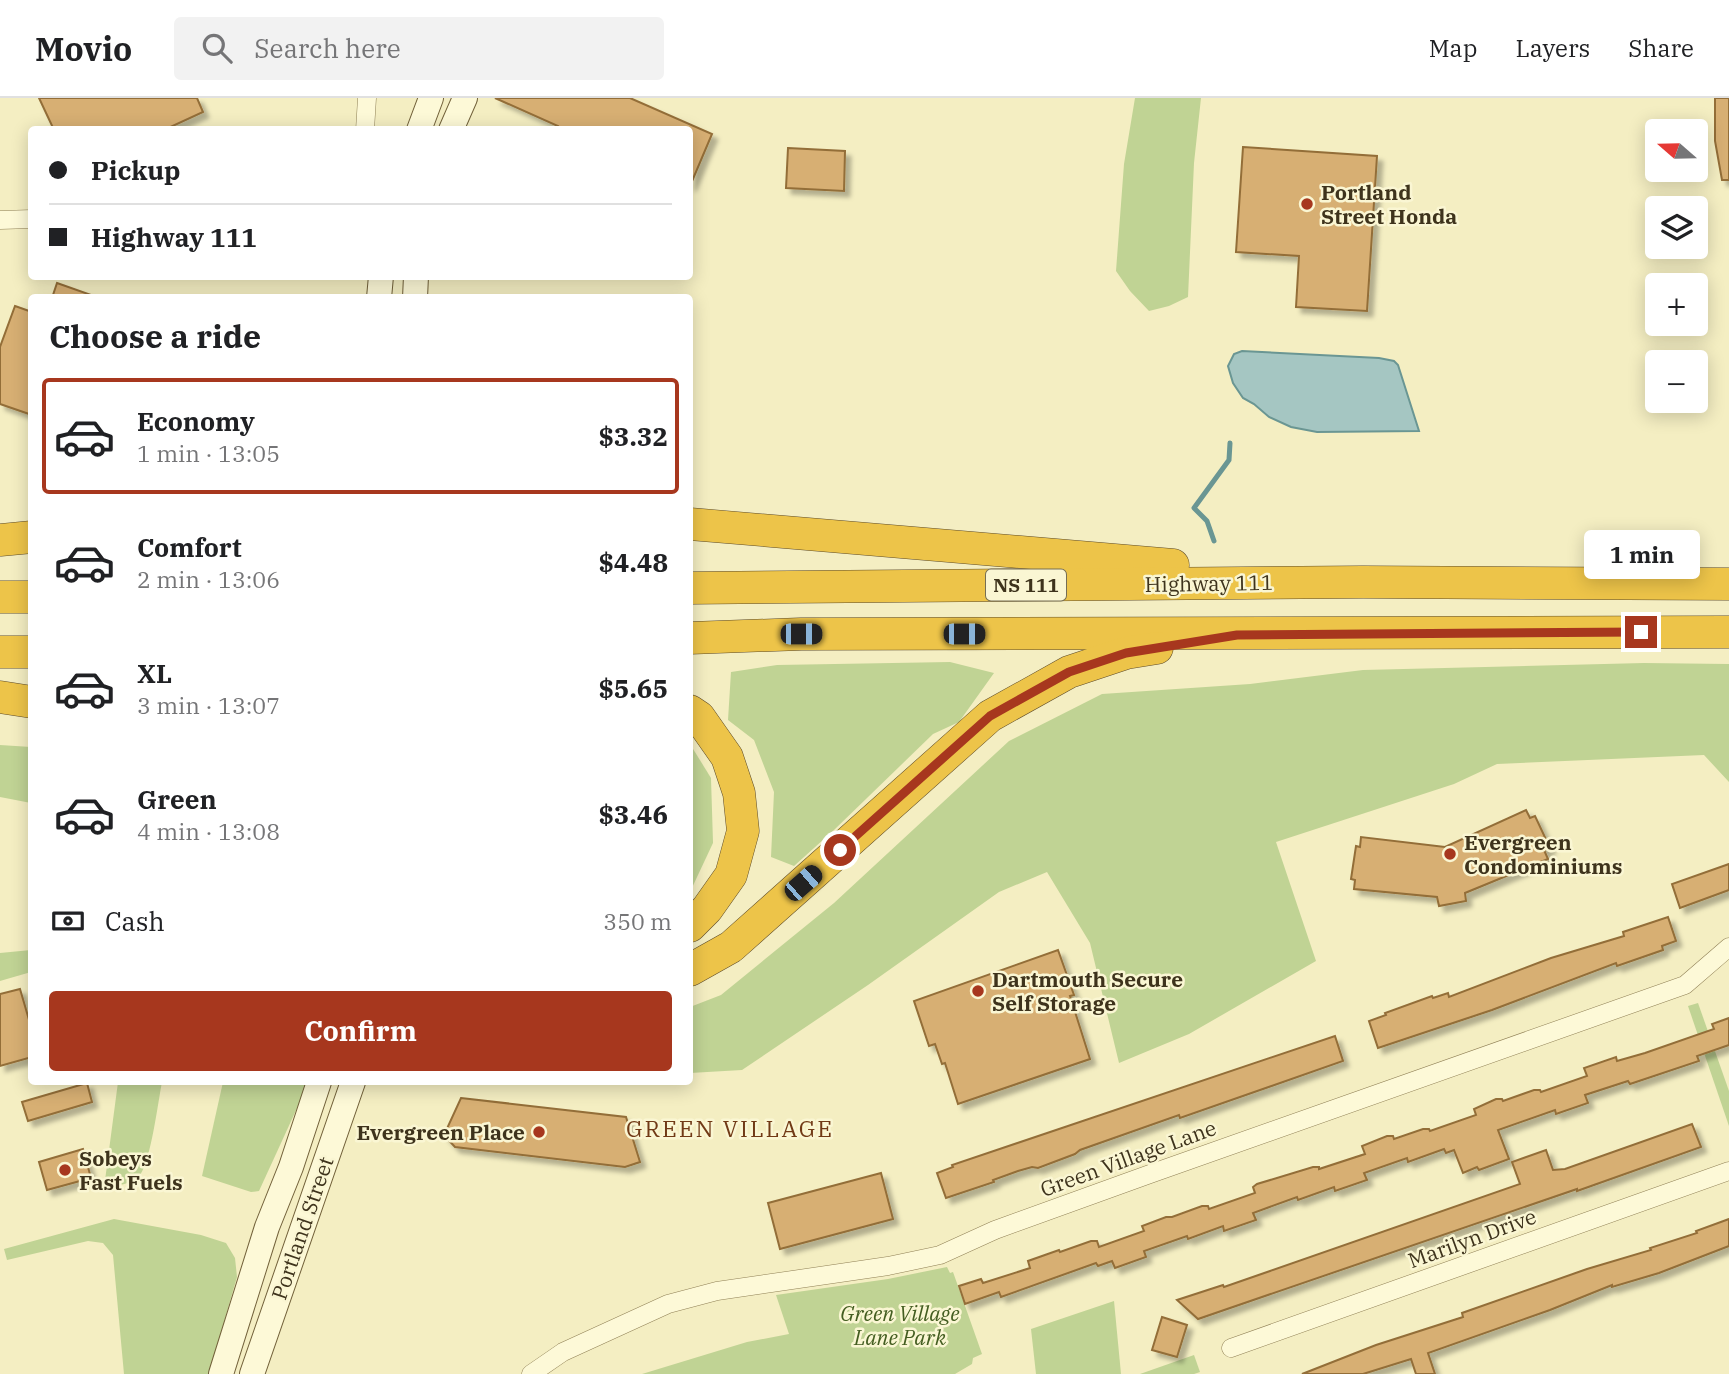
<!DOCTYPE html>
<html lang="en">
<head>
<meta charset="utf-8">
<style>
  :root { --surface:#fff; --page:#f2f2f2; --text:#202124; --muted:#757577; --line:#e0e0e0; --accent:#a7371e }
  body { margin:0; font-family:"IBM Plex Serif",serif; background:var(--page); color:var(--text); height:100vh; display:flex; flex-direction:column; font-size:26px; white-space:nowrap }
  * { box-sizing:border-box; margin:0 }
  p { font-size:23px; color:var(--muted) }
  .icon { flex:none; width:38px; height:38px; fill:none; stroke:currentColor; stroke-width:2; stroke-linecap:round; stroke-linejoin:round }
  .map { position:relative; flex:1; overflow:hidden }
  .sheet { position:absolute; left:28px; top:196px; width:665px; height:791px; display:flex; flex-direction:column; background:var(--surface); border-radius:7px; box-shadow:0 4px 18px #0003 }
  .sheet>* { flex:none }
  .top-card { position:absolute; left:28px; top:28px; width:665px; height:154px; border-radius:7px; box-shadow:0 4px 18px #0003; display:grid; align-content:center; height:154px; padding:0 21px; background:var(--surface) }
  .needle { width:46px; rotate:290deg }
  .controls { position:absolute; left:1645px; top:21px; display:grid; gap:14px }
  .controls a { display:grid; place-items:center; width:63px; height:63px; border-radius:7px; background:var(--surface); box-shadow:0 4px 18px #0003; font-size:35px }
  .end { position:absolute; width:32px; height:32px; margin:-16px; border:9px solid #a7371e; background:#fff; box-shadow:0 0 0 4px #fff }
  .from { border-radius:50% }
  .bubble { position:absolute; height:49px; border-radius:7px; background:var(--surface); box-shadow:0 4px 18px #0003; font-size:23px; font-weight:800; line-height:49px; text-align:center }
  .car { position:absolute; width:21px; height:42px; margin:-21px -10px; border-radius:9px; box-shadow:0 0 5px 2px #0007; background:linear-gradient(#222 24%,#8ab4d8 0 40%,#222 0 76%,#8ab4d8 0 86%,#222 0) }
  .top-card b { display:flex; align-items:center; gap:24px; height:66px; font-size:26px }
  .top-card b+b { border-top:2px solid var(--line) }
  .top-card i { width:18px; height:18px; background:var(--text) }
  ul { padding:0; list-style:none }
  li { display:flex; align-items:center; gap:21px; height:116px; margin:0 14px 10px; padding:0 7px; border:4px solid transparent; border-radius:7px }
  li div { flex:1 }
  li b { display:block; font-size:26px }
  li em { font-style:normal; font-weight:800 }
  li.active { border-color:var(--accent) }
  li>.icon { width:63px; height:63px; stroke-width:1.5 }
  h2 { padding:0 21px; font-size:32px; line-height:84px }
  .pay { display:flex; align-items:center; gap:18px; height:77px; padding:0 21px; font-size:26px }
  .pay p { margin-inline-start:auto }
  .button { display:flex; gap:14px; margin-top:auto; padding:14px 21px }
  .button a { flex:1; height:80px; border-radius:7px; background:var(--accent); color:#fff; font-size:28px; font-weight:800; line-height:80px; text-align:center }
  header { display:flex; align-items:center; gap:42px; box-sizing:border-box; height:98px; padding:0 35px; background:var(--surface); border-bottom:2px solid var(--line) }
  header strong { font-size:33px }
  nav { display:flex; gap:38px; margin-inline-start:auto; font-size:24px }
  .search { width:490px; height:63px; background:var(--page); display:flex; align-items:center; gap:18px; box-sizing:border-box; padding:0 24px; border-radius:7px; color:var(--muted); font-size:26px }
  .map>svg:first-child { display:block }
  .green { fill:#c0d394 }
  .water { fill:#a5c6c2; stroke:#6a9693; stroke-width:2 }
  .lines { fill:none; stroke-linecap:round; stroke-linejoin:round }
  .stream { stroke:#6a9693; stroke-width:5 }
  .building { fill:#d7af73; stroke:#936e39; stroke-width:2; filter:url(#shadow) }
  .street-casing { stroke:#908056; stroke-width:19 }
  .secondary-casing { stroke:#72613a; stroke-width:26 }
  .highway-casing { stroke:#5e4c2b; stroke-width:33 }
  .street { stroke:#fdf9d7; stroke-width:18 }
  .secondary { stroke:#fdf9d7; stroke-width:24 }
  .highway { stroke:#edc449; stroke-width:32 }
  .route { stroke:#a7371e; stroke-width:9 }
  .poi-dot { fill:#a7371e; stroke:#faf6d3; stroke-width:2.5 }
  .labels { text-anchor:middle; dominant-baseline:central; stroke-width:5; stroke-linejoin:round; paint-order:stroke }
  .shield { fill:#faf6d3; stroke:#766e53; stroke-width:2 }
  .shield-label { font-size:19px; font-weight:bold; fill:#3e331c }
  .poi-label { font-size:21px; font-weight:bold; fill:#3e331c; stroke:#faf6d3; text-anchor:start }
  .street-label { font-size:21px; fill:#3e331c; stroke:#faf6d3 }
  .park-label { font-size:21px; font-style:italic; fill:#435d20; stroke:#faf6d3 }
  .neighbourhood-label { font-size:23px; letter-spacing:2px; fill:#713a16; stroke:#faf6d3 }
</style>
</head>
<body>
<header>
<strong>Movio</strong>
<div class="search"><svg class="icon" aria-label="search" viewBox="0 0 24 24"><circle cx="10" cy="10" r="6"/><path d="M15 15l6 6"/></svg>Search here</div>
<nav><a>Map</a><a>Layers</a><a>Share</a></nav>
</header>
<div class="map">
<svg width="1729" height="1276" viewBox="0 0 1729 1276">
  <defs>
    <filter id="shadow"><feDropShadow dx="5.5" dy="5.5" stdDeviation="2" flood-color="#0004"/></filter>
  </defs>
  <rect width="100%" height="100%" fill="#f4eec2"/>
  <g class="green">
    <polygon points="1135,0 1201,0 1194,65 1188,199 1169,208 1149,213 1130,193 1116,173 1124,66"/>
    <polygon points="950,564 994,575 959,624 933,636 834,732 794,768 771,759 774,694 754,642 728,622 731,574 777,567"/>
    <polygon points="1644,565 1729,566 1729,684 1704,657 1497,666 1454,686 1276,744 1316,863 1189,936 1119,965 1090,845 1047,774 999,794 868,887 742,972 690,975 690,909 721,897 834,805 1009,643 1102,596 1250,586 1363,572"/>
    <polygon points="690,646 711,680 713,745 690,794"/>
    <polygon points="0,647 31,649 31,705 0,699"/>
    <polygon points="31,852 31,874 0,883 0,855"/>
    <polygon points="1698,905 1729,993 1729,1028 1688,908"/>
    <path d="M118,984H162C158,1004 151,1062 140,1077C133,1086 115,1088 104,1090Z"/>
    <polygon points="223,984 309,984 259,1093 251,1094 202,1078"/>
    <polygon points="114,1121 201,1137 226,1145 235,1160 237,1179 209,1276 124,1276 113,1157 103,1145 88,1143 7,1162 4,1151"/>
    <polygon points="947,1169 950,1175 953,1174 982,1256 973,1260 972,1266 955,1276 642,1276 747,1244 789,1236 776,1197 888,1181"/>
    <polygon points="1114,1203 1121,1276 1036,1276 1031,1231"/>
    <polygon points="1194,1257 1200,1274 1194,1276 1140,1276"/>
  </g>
  <polygon class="water" points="1242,253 1379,260 1394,263 1398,267 1419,333 1317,334 1291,329 1269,319 1254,306 1243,300 1233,285 1228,268 1234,256"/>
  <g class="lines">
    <polyline class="stream" points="1214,443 1207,423 1194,410 1229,362 1230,345"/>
  </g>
  <g class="building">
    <polygon points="39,0 197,0 203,14 164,32 54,32"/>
    <polygon points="495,0 630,0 712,36 690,88 690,32 557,32 558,28"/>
    <polygon points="1715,0 1729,0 1729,82 1722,82 1715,43"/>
    <polygon points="1243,49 1377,58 1367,213 1296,209 1299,158 1236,154"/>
    <polygon points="788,50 845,53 844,93 786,90"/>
    <polygon points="57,185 94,198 93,200 52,200"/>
    <polygon points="15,208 32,214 32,317 0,306 0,249"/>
    <polygon points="1526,712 1530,720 1535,718 1550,750 1544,752 1548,761 1465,795 1466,803 1439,808 1437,799 1354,791 1355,782 1351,781 1356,748 1360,749 1361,739 1445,749"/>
    <polygon points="1729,766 1729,792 1680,810 1672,786"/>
    <polygon points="1668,819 1676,843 1662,848 1663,852 1617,868 1616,865 1492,912 1378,950 1369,923 1386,917 1385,915 1432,898 1433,900 1448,895 1449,899 1551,860 1624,838 1623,834"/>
    <polygon points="1058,852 1074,897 1070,898 1090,961 958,1006 945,965 942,966 935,946 929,948 914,903"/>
    <polygon points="20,891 32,932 32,959 0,968 0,896"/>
    <polygon points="1729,920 1729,947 1697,958 1699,963 1630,986 1628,983 1585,997 1588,1005 1556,1016 1555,1012 1498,1032 1509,1061 1479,1072 1477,1069 1463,1075 1454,1052 1446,1055 1444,1051 1408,1064 1407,1060 1364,1075 1367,1082 1335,1093 1334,1089 1298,1102 1297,1099 1253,1115 1256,1122 1224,1133 1223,1128 1188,1141 1187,1138 1144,1153 1146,1159 1115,1170 1112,1163 1098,1168 1096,1165 1001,1199 999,1194 965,1206 959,1188 981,1181 983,1185 1030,1170 1028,1163 1059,1152 1060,1154 1091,1143 1097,1143 1099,1149 1144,1133 1142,1128 1166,1119 1172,1119 1202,1108 1208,1108 1209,1111 1255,1095 1253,1089 1257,1086 1313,1069 1319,1069 1319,1071 1365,1056 1362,1048 1387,1038 1393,1038 1394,1041 1423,1031 1429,1031 1430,1033 1476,1017 1474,1011 1496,1001 1502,1001 1503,1003 1534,992 1540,992 1541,994 1587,978 1584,970 1616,959 1617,963 1645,955 1714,931 1712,926"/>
    <polygon points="1335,938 1343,963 1180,1020 1179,1017 1080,1052 1075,1056 1038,1070 1032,1069 1018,1073 993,1082 994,1084 946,1100 937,1075 953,1069 952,1067"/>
    <polygon points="87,985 92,1004 28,1023 22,1004"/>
    <polygon points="461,1000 626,1019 640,1064 625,1069 455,1049 444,1037"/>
    <polygon points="1692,1026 1701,1049 1577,1093 1577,1091 1198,1221 1177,1202 1223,1187 1224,1189 1520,1086 1512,1064 1546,1052 1553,1072 1565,1071"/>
    <polygon points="83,1051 91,1080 47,1092 39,1064"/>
    <polygon points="881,1075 893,1121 780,1151 768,1105"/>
    <polygon points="1729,1121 1729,1148 1659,1175 1612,1189 1612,1187 1550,1212 1428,1255 1435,1276 1416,1276 1411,1261 1363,1276 1302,1276 1376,1247 1463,1219 1462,1215 1587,1171 1651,1152 1650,1150 1697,1135 1696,1133"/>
    <polygon points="1162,1219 1187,1227 1177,1259 1152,1252"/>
  </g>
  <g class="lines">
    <defs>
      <g id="street">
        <polyline points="365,32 367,0"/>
        <polyline points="0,122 32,121"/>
        <polyline points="1231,1250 1729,1073"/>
        <polyline points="531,1276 563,1254 668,1206 717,1193 888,1168 940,1157 995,1132 1150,1076 1685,887 1729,849"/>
      </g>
      <g id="secondary">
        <polyline points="419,32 431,0"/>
        <polyline points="451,32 465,0"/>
        <polyline points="379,200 381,178"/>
        <polyline points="415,200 416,178"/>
        <polyline points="221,1276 267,1129 291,1069 319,984"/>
        <polyline points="252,1276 353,984"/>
      </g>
      <g id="highway">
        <polyline points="690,426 1173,467"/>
        <polyline points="0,442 32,439"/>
        <polyline points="690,490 1363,484 1729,486"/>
        <polyline points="0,499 32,499"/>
        <polyline points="690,540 801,536 1729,534"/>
        <polyline points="0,554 32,554"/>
        <polyline points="0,599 32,604"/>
        <polyline points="690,613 699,619 727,659 739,695 743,733 731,777 707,811 690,828"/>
        <polyline points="690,872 731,849 990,618 1069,574 1126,555 1157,550"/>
      </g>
    </defs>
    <use href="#street" class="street-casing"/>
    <use href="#secondary" class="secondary-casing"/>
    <use href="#highway" class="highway-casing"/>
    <use href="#street" class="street"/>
    <use href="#secondary" class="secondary"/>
    <use href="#highway" class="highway"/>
  </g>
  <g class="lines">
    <polyline class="route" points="840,752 990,618 1069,574 1126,555 1237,537 1641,534"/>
  </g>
  <g class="poi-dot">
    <circle cx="1307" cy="106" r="7"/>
    <circle cx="1450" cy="756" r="7"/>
    <circle cx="978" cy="893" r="7"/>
    <circle cx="539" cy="1034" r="7"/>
    <circle cx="65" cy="1072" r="7"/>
  </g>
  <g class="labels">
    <rect class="shield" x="986" y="471.5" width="80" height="31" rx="5"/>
    <g class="shield-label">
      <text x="1026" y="487">NS 111</text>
    </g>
    <g class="poi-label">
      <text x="1321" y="94">Portland<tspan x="1321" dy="24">Street Honda</tspan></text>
      <text x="1464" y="744">Evergreen<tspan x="1464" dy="24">Condominiums</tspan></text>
      <text x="992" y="881">Dartmouth Secure<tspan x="992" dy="24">Self Storage</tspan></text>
      <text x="525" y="1034" text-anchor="end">Evergreen Place</text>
      <text x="79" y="1060">Sobeys<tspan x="79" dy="24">Fast Fuels</tspan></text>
    </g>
    <g class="street-label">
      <text transform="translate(1209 485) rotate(-1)">Highway 111</text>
      <text transform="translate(1128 1060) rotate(-20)">Green Village Lane</text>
      <text transform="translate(302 1130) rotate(-71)">Portland Street</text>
      <text transform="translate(1472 1140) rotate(-20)">Marilyn Drive</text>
    </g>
    <g class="park-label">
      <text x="900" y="1215">Green Village<tspan x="900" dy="24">Lane Park</tspan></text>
    </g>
    <g class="neighbourhood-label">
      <text x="730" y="1030">GREEN VILLAGE</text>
    </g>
  </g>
</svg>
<div class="controls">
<a><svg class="needle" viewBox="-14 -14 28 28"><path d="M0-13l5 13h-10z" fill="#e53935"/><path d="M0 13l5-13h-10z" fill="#757577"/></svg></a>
<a><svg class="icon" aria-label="layers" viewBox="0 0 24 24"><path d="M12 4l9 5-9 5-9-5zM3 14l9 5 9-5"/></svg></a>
<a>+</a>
<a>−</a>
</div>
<i class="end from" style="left:840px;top:752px"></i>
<i class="end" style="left:1641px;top:534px"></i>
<div class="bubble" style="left:1584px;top:432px;width:116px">1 min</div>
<i class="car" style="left:801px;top:536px;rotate:90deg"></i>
<i class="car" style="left:964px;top:536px;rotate:90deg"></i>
<i class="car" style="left:803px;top:785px;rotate:49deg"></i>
<div class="top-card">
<b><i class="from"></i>Pickup</b>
<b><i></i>Highway 111</b>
</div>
<section class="sheet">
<h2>Choose a ride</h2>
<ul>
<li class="active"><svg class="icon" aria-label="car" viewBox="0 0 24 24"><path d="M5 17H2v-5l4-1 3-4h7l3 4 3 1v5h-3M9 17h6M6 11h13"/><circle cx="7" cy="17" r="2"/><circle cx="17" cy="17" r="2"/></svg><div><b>Economy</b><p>1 min · 13:05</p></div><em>$3.32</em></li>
<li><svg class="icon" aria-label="car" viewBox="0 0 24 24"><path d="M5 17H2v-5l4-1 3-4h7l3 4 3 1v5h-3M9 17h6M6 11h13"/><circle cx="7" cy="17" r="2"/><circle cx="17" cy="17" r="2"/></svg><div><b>Comfort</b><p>2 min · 13:06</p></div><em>$4.48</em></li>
<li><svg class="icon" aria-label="car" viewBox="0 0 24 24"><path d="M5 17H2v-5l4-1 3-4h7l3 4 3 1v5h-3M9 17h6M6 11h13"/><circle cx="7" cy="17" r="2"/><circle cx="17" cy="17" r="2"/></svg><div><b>XL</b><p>3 min · 13:07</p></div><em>$5.65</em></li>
<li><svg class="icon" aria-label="car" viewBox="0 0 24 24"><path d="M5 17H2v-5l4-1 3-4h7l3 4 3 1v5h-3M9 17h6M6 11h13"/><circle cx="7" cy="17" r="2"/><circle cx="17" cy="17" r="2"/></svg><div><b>Green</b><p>4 min · 13:08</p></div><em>$3.46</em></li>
</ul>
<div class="pay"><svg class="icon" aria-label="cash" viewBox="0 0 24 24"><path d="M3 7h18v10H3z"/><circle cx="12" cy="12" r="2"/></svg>Cash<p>350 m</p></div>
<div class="button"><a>Confirm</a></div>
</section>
</div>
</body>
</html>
